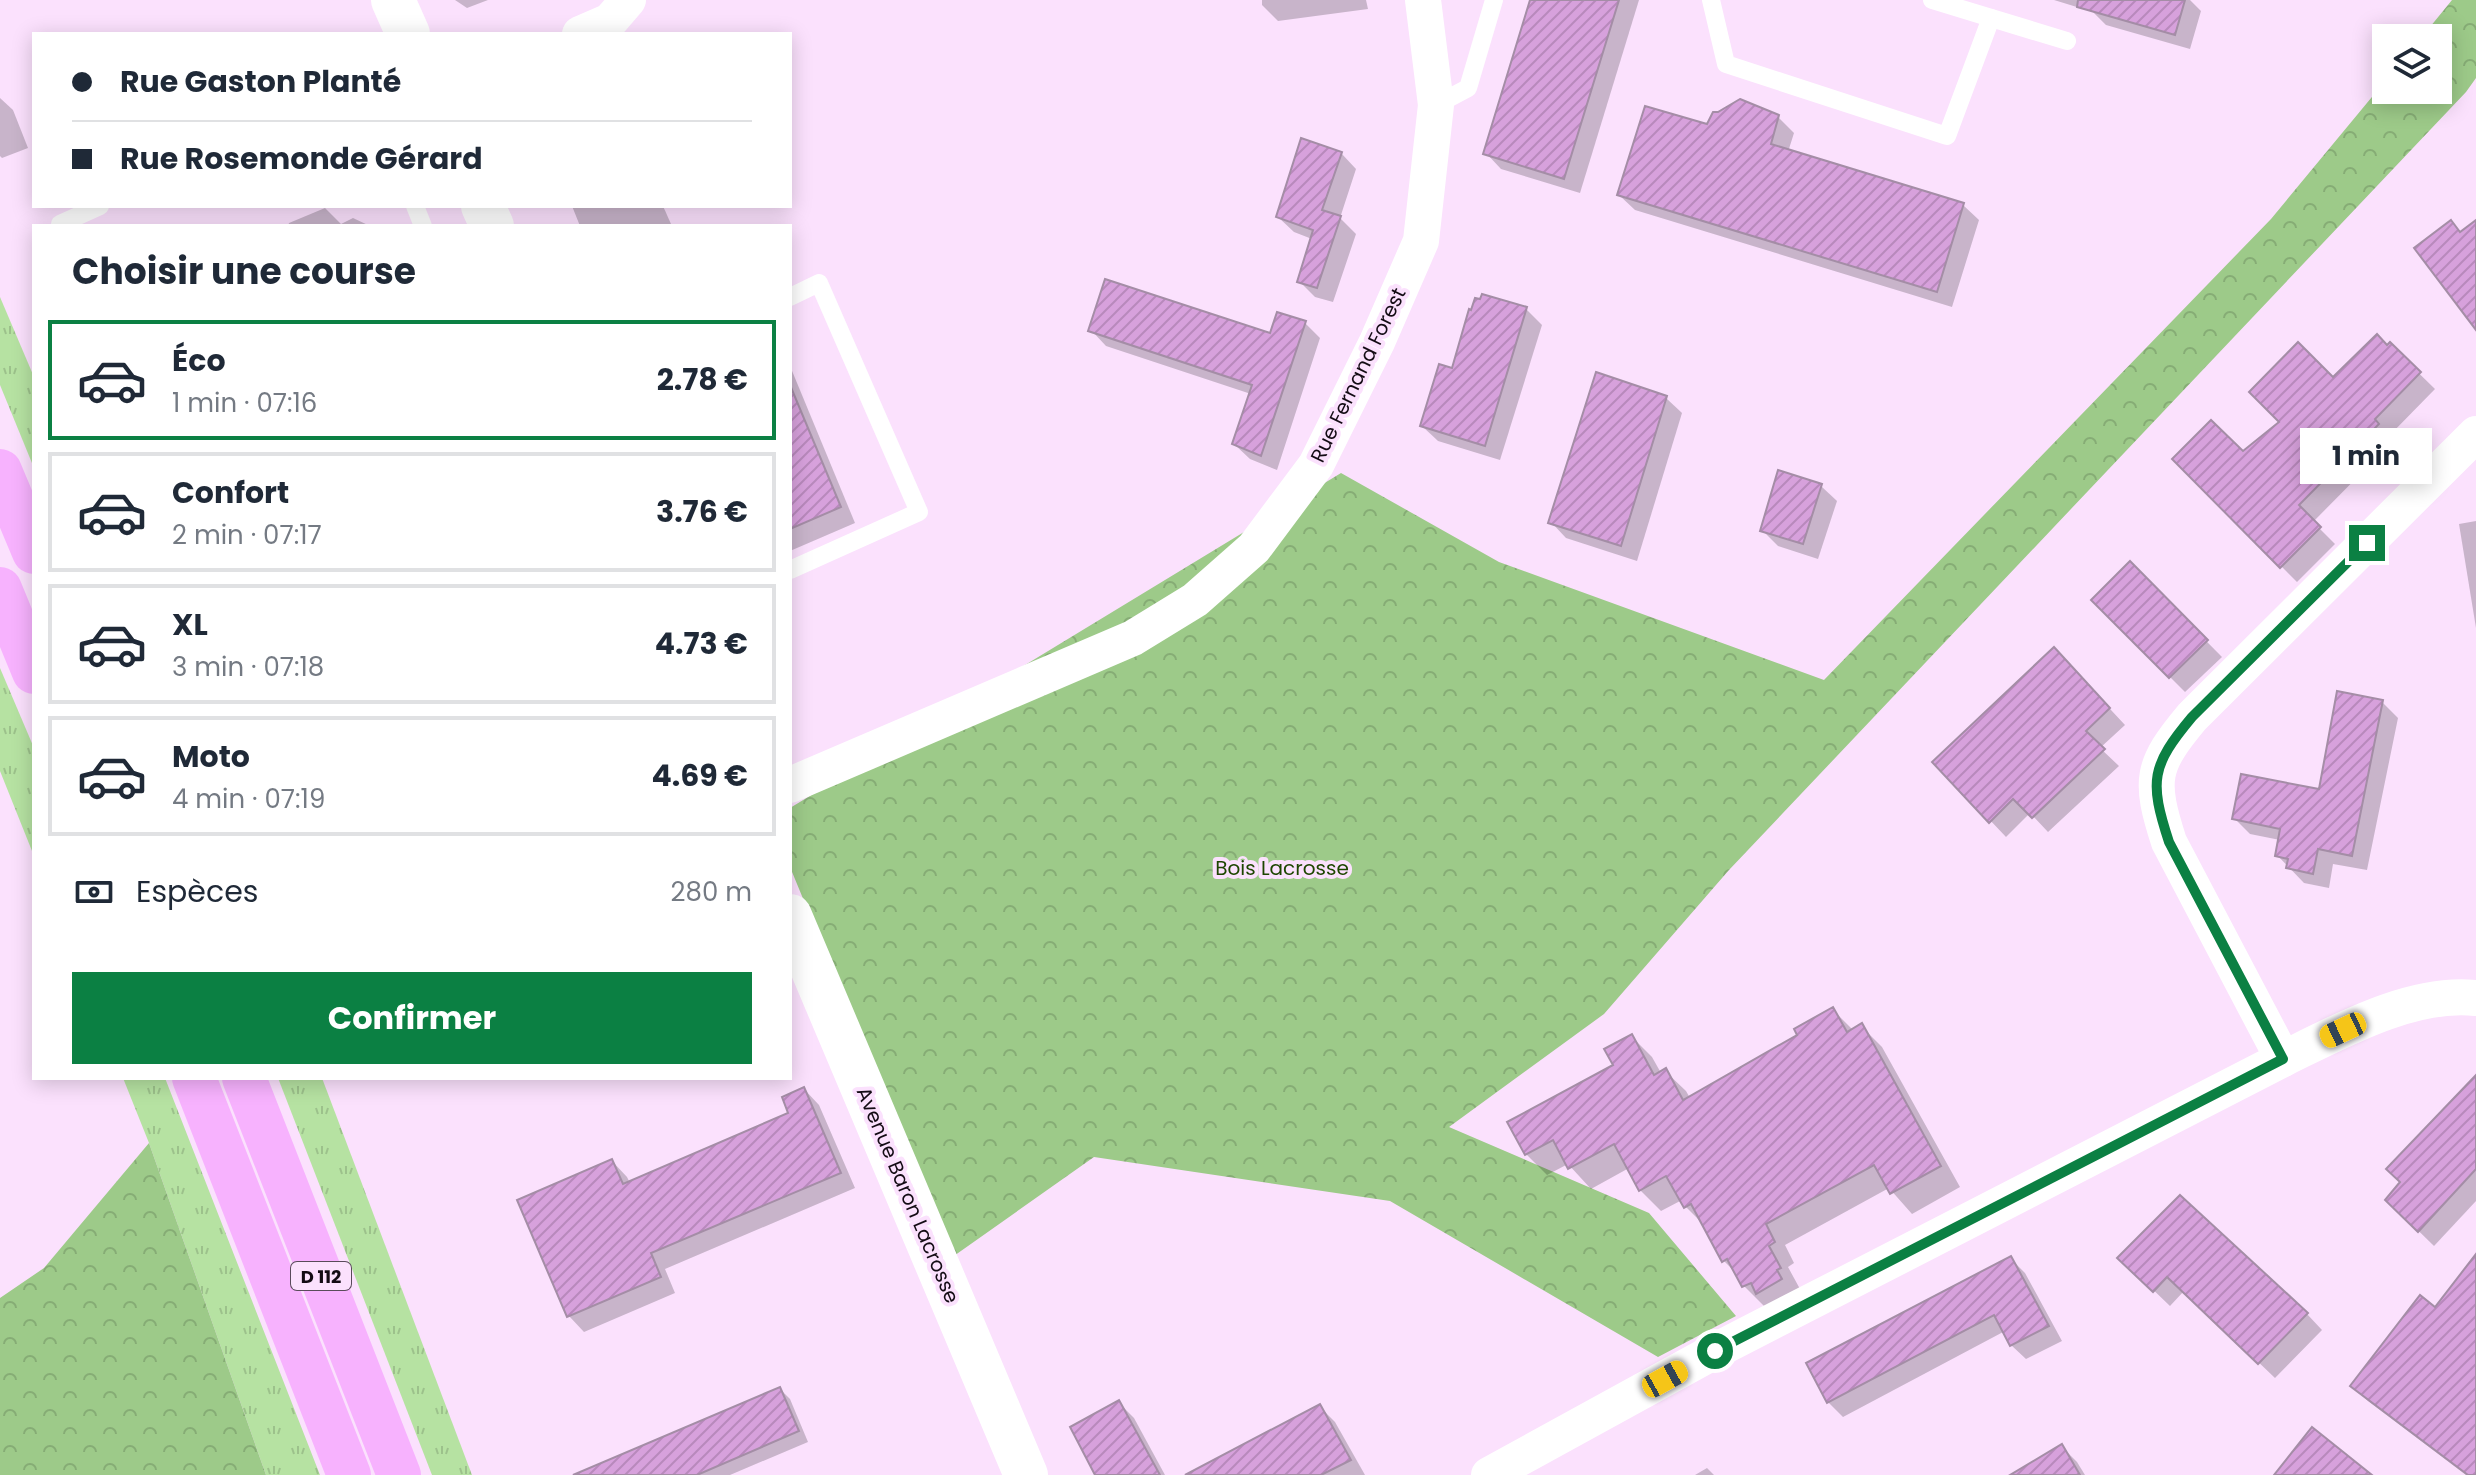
<!DOCTYPE html>
<html lang="fr">
<head>
<meta charset="utf-8">
<style>
  :root { --surface:#fff; --page:#f2f2f3; --text:#1f2937; --muted:#747a83; --line:#e0e1e3; --accent:#0b8043 }
  body { margin:0; font-family:Poppins,sans-serif; background:var(--page); color:var(--text); height:100vh; display:flex; flex-direction:column; font-size:30px; white-space:nowrap }
  * { box-sizing:border-box; margin:0 }
  p { font-size:26px; color:var(--muted) }
  .icon { flex:none; width:44px; height:44px; fill:none; stroke:currentColor; stroke-width:2; stroke-linecap:round; stroke-linejoin:round }
  .map { position:relative; flex:1; overflow:hidden }
  .details { position:absolute; left:32px; top:224px; width:760px; height:856px; display:flex; flex-direction:column; background:var(--surface); border-radius:0px; box-shadow:0 4px 20px #0003 }
  .details>* { flex:none }
  .guide { position:absolute; left:32px; top:32px; width:760px; height:176px; border-radius:0px; box-shadow:0 4px 20px #0003; display:grid; align-content:center; height:176px; padding:0 40px; background:var(--surface) }
  .buttons { position:absolute; left:2372px; top:24px; display:grid; gap:16px }
  .buttons a { display:grid; place-items:center; width:80px; height:80px; border-radius:0px; background:var(--surface); box-shadow:0 4px 20px #0003; font-size:40px }
  .end { position:absolute; width:36px; height:36px; margin:-18px; border:10px solid #0b8043; background:#fff; box-shadow:0 0 0 4px #fff }
  .from { border-radius:50% }
  .bubble { position:absolute; height:56px; border-radius:0px; background:var(--surface); box-shadow:0 4px 20px #0003; font-size:26px; font-weight:700; line-height:56px; text-align:center }
  .car { position:absolute; width:24px; height:48px; margin:-24px -12px; border-radius:10px; box-shadow:0 0 6px 2px #0007; background:linear-gradient(#f5c518 24%,#345 0 40%,#f5c518 0 76%,#345 0 86%,#f5c518 0) }
  .guide b { display:flex; align-items:center; gap:28px; height:76px; font-size:30px }
  .guide b+b { border-top:2px solid var(--line) }
  .guide i { width:20px; height:20px; background:var(--text) }
  ul { padding:0; list-style:none }
  li { display:flex; align-items:center; gap:24px; height:120px; margin:0 16px 12px; padding:0 24px; border:4px solid var(--line); border-radius:0px }
  li div { flex:1 }
  li b { display:block; font-size:30px }
  li em { font-style:normal; font-weight:700 }
  li.on { border-color:var(--accent) }
  li>.icon { width:72px; height:72px; stroke-width:1.5 }
  h2 { padding:0 40px; font-size:36px; line-height:96px }
  .pay { display:flex; align-items:center; gap:20px; height:88px; padding:0 40px; font-size:30px }
  .pay p { margin-inline-start:auto }
  .primary-button { display:flex; gap:16px; margin-top:auto; padding:16px 40px }
  .primary-button a { flex:1; height:92px; border-radius:0px; background:var(--accent); color:#fff; font-size:32px; font-weight:700; line-height:92px; text-align:center }
  .map>svg:first-child { display:block }
  .grass { fill:url(#grass-tufts) }
  .forest { fill:url(#forest-crowns) }
  .shadow { fill:#0003 }
  .building { fill:url(#building-hatch); stroke:#a48da6; stroke-width:2 }
  .lines { fill:none; stroke-linecap:round; stroke-linejoin:round }
  .lane { stroke:#fff; stroke-width:18 }
  .street { stroke:#fff; stroke-width:36 }
  .secondary { stroke:#fff; stroke-width:44 }
  .highway { stroke:#f7b2fe; stroke-width:44 }
  .route { stroke:#0b8043; stroke-width:10 }
  .labels { text-anchor:middle; dominant-baseline:central; stroke-width:8; stroke-linejoin:round; paint-order:stroke }
  .shield { fill:#fbe1fd; stroke:#594b5a; stroke-width:2 }
  .shield-label { font-size:18px; font-weight:bold; fill:#130b14 }
  .street-label { font-size:20px; fill:#130b14; stroke:#fbe1fd }
  .park-label { font-size:20px; fill:#1d4600; stroke:#fbe1fd }
</style>
</head>
<body>
<div class="map">
<svg width="2476" height="1475" viewBox="0 0 2476 1475">
  <defs>
    <pattern id="grass-tufts" width="24" height="20" patternUnits="userSpaceOnUse" patternTransform="scale(2)"><rect width="24" height="20" fill="#b6e2a2"/><path d="M3 7l-1-3M5 7V3M7 7l1-3M15 17l-1-3M17 17v-4M19 17l1-3" fill="none" stroke="#9cc18b"/></pattern>
    <pattern id="forest-crowns" width="20" height="18" patternUnits="userSpaceOnUse" patternTransform="scale(2)"><rect width="20" height="18" fill="#9dca89"/><path d="M2 6a3 3 0 1 1 6 0M12 15a3 3 0 1 1 6 0" fill="none" stroke="#86ac75"/></pattern>
    <pattern id="building-hatch" width="6" height="6" patternUnits="userSpaceOnUse" patternTransform="scale(2)"><rect width="6" height="6" fill="#d7a1dc"/><path d="M-1 1l2-2M0 6l6-6M5 7l2-2" fill="none" stroke="#b889bc"/></pattern>
  </defs>
  <rect width="100%" height="100%" fill="#fbe1fd"/>
  <g class="grass">
    <polygon points="0,297 34,377 34,468 0,385"/>
    <polygon points="0,668 34,748 34,856 0,771"/>
    <polygon points="123,1078 165,1078 320,1475 266,1475 149,1143"/>
    <polygon points="278,1078 322,1078 472,1475 432,1475"/>
  </g>
  <g class="forest">
    <polygon points="2452,0 2476,0 2476,78 2466,92 1729,870 1604,1014 1449,1127 1649,1213 1736,1316 1658,1357 1390,1201 1094,1157 951,1258 790,867 790,808 1341,473 1499,562 1824,680 2271,219 2386,80 2386,90 2438,90 2438,38 2421,38"/>
    <polygon points="149,1143 266,1475 0,1475 0,1298 44,1268"/>
  </g>
  <g class="shadow">
    <polygon points="455,0 488,0 467,8"/>
    <polygon points="1262,0 1366,0 1368,9 1278,21 1262,5"/>
    <polygon points="1532,0 1639,0 1580,193 1501,169 1486,153"/>
    <polygon points="2054,0 2190,0 2201,11 2190,49 2106,25 2093,12"/>
    <polygon points="0,98 13,110 28,148 2,158 0,156"/>
    <polygon points="1778,117 1794,133 1788,152 1963,205 1979,220 1952,307 1635,210 1619,195"/>
    <polygon points="1341,153 1356,169 1340,218 1356,234 1333,302 1315,297 1299,281 1312,239 1294,232 1278,217"/>
    <polygon points="572,206 663,206 671,224 666,226 580,226"/>
    <polygon points="325,208 341,224 353,218 370,226 288,226 289,223"/>
    <polygon points="1526,309 1542,325 1500,460 1438,441 1422,426 1453,371"/>
    <polygon points="1305,323 1320,338 1277,470 1250,459 1234,444 1251,394 1106,346 1091,330 1271,336"/>
    <polygon points="2390,345 2435,389 2389,436 2393,441 2313,522 2335,544 2297,582 2175,459 2242,454 2333,380"/>
    <polygon points="790,366 855,523 790,551"/>
    <polygon points="1666,398 1682,413 1637,561 1566,538 1551,522"/>
    <polygon points="1821,486 1837,501 1818,559 1778,546 1762,530"/>
    <polygon points="2476,521 2476,628 2459,524"/>
    <polygon points="2130,564 2222,657 2185,692 2093,600"/>
    <polygon points="2070,666 2125,725 2100,748 2119,766 2048,832 2030,813 2006,837 1935,762"/>
    <polygon points="2382,702 2398,718 2367,870 2333,864 2329,888 2304,883 2277,855 2280,840 2250,834 2234,818 2321,791"/>
    <polygon points="1833,1010 1853,1030 1861,1026 1882,1047 1960,1187 1912,1214 1889,1188 1785,1245 1794,1263 1788,1267 1800,1289 1765,1307 1744,1286 1737,1274 1724,1261 1706,1227 1686,1207 1682,1200 1661,1211 1640,1190 1629,1168 1591,1189 1568,1164 1547,1175 1526,1154 1616,1066 1631,1036 1652,1057 1661,1073 1665,1071 1686,1091 1690,1098 1800,1036"/>
    <polygon points="2476,1078 2476,1201 2434,1246 2387,1200"/>
    <polygon points="804,1089 819,1105 855,1188 665,1269 675,1293 584,1332 569,1316 520,1201 612,1161 627,1177 630,1183 791,1114"/>
    <polygon points="2476,1257 2476,1475 2466,1475 2368,1401 2353,1386 2436,1310"/>
    <polygon points="2120,1258 2307,1314 2322,1330 2275,1378 2184,1291 2170,1306"/>
    <polygon points="2011,1259 2025,1273 2062,1341 2026,1359 2011,1345 2005,1331 1843,1417 1828,1402"/>
    <polygon points="780,1389 790,1399 808,1442 730,1475 623,1475"/>
    <polygon points="1118,1402 1134,1418 1165,1475 1097,1475"/>
    <polygon points="1319,1406 1335,1422 1365,1475 1189,1475"/>
    <polygon points="2062,1447 2077,1462 2085,1475 2014,1475"/>
    <polygon points="1707,1468 1714,1475 1695,1475"/>
  </g>
  <g class="building">
    <polygon points="1530,0 1619,0 1564,179 1483,154"/>
    <polygon points="2078,0 2185,0 2175,35 2077,7"/>
    <polygon points="1740,99 1779,115 1771,144 1964,203 1937,292 1617,195 1645,106 1707,124 1713,112 1718,112"/>
    <polygon points="1301,138 1342,152 1322,210 1341,216 1317,288 1297,282 1313,230 1276,217"/>
    <polygon points="2451,220 2460,232 2476,220 2476,330 2414,248"/>
    <polygon points="1105,279 1270,333 1277,312 1306,321 1261,456 1232,444 1252,385 1088,331"/>
    <polygon points="1482,294 1527,307 1485,446 1420,426 1439,364 1452,368 1469,309 1471,310 1475,298 1480,299"/>
    <polygon points="2377,334 2387,345 2390,342 2421,372 2375,419 2379,424 2299,505 2321,527 2280,568 2172,459 2211,420 2243,451 2279,422 2249,392 2298,342 2333,377"/>
    <polygon points="1596,372 1667,396 1621,546 1548,523"/>
    <polygon points="790,385 841,507 790,529"/>
    <polygon points="1778,470 1822,484 1803,544 1760,531"/>
    <polygon points="2130,561 2208,640 2169,678 2091,600"/>
    <polygon points="2054,647 2110,708 2086,731 2105,749 2032,818 2013,799 1989,823 1932,762"/>
    <polygon points="2337,691 2383,700 2352,856 2318,849 2313,874 2286,868 2288,859 2275,856 2280,829 2232,819 2241,774 2319,789"/>
    <polygon points="1833,1007 1847,1032 1862,1023 1941,1166 1890,1194 1874,1165 1766,1224 1775,1242 1769,1246 1781,1268 1777,1270 1782,1279 1756,1294 1751,1283 1742,1287 1727,1259 1722,1262 1691,1204 1684,1208 1666,1176 1639,1191 1614,1144 1568,1169 1553,1140 1525,1155 1507,1122 1613,1065 1604,1049 1632,1034 1654,1075 1666,1068 1683,1100 1797,1035 1794,1029"/>
    <polygon points="2476,1075 2476,1169 2418,1232 2385,1200 2400,1182 2386,1169"/>
    <polygon points="804,1087 841,1173 651,1253 661,1277 567,1317 517,1200 612,1159 623,1184 788,1113 782,1097"/>
    <polygon points="2180,1195 2308,1313 2258,1364 2167,1277 2153,1292 2117,1258"/>
    <polygon points="2476,1254 2476,1475 2468,1475 2350,1386 2420,1295 2435,1307"/>
    <polygon points="2011,1256 2049,1326 2010,1346 1994,1315 1827,1403 1806,1363"/>
    <polygon points="780,1387 799,1431 697,1475 573,1475"/>
    <polygon points="1119,1400 1160,1475 1095,1475 1070,1427"/>
    <polygon points="1320,1404 1351,1460 1321,1475 1185,1475"/>
    <polygon points="2312,1427 2372,1475 2274,1475"/>
    <polygon points="2062,1444 2080,1475 2010,1475"/>
  </g>
  <g class="lines">
    <g class="lane">
      <polyline points="1711,0 1726,64 1947,136 1991,18"/>
      <polyline points="1932,0 2067,41"/>
      <polyline points="1436,105 1468,88 1494,0"/>
      <polyline points="415,206 423,226"/>
      <polyline points="60,224 100,206"/>
      <polyline points="790,297 819,283 919,512 790,570"/>
    </g>
    <g class="street">
      <polyline points="580,34 610,21 628,0"/>
      <polyline points="790,785 1133,638 1195,600 1254,548 1316,465 1377,342 1421,241 1436,105 1423,0"/>
      <path d="M2283,1059L2169,842C2149,780 2151,766 2192,717L2476,434"/>
      <path d="M1489,1475L1715,1351L2283,1059C2340,1031 2412,991 2476,998"/>
    </g>
    <g class="secondary">
      <polyline points="393,0 408,34"/>
      <polyline points="483,206 492,226"/>
      <polyline points="790,916 1026,1475"/>
    </g>
    <g class="highway">
      <polyline points="0,471 34,552"/>
      <polyline points="0,589 34,672"/>
      <polyline points="194,1078 349,1475"/>
      <polyline points="244,1078 399,1475"/>
    </g>
  </g>
  <g class="lines">
    <path class="route" d="M1715,1351L2283,1059L2169,842C2149,781 2151,766 2192,717L2367,543"/>
  </g>
  <g class="labels">
    <rect class="shield" x="291" y="1262" width="60" height="28" rx="6"/>
    <g class="shield-label">
      <text x="321" y="1276">D 112</text>
    </g>
    <g class="street-label">
      <text transform="translate(1358 375) rotate(-64)">Rue Fernand Forest</text>
      <text transform="translate(908 1195) rotate(67)">Avenue Baron Lacrosse</text>
    </g>
    <g class="park-label">
      <text x="1282" y="868">Bois Lacrosse</text>
    </g>
  </g>
</svg>
<div class="buttons">
<a><svg class="icon" aria-label="layers" viewBox="0 0 24 24"><path d="M12 4l9 5-9 5-9-5zM3 14l9 5 9-5"/></svg></a>
</div>
<i class="end from" style="left:1715px;top:1351px"></i>
<i class="end" style="left:2367px;top:543px"></i>
<div class="bubble" style="left:2300px;top:428px;width:132px">1 min</div>
<i class="car" style="left:2343px;top:1030px;rotate:245deg"></i>
<i class="car" style="left:1665px;top:1379px;rotate:61deg"></i>
<div class="guide">
<b><i class="from"></i>Rue Gaston Planté</b>
<b><i></i>Rue Rosemonde Gérard</b>
</div>
<section class="details">
<h2>Choisir une course</h2>
<ul>
<li class="on"><svg class="icon" aria-label="car" viewBox="0 0 24 24"><path d="M5 17H2v-5l4-1 3-4h7l3 4 3 1v5h-3M9 17h6M6 11h13"/><circle cx="7" cy="17" r="2"/><circle cx="17" cy="17" r="2"/></svg><div><b>Éco</b><p>1 min · 07:16</p></div><em>2.78 €</em></li>
<li><svg class="icon" aria-label="car" viewBox="0 0 24 24"><path d="M5 17H2v-5l4-1 3-4h7l3 4 3 1v5h-3M9 17h6M6 11h13"/><circle cx="7" cy="17" r="2"/><circle cx="17" cy="17" r="2"/></svg><div><b>Confort</b><p>2 min · 07:17</p></div><em>3.76 €</em></li>
<li><svg class="icon" aria-label="car" viewBox="0 0 24 24"><path d="M5 17H2v-5l4-1 3-4h7l3 4 3 1v5h-3M9 17h6M6 11h13"/><circle cx="7" cy="17" r="2"/><circle cx="17" cy="17" r="2"/></svg><div><b>XL</b><p>3 min · 07:18</p></div><em>4.73 €</em></li>
<li><svg class="icon" aria-label="car" viewBox="0 0 24 24"><path d="M5 17H2v-5l4-1 3-4h7l3 4 3 1v5h-3M9 17h6M6 11h13"/><circle cx="7" cy="17" r="2"/><circle cx="17" cy="17" r="2"/></svg><div><b>Moto</b><p>4 min · 07:19</p></div><em>4.69 €</em></li>
</ul>
<div class="pay"><svg class="icon" aria-label="cash" viewBox="0 0 24 24"><path d="M3 7h18v10H3z"/><circle cx="12" cy="12" r="2"/></svg>Espèces<p>280 m</p></div>
<div class="primary-button"><a>Confirmer</a></div>
</section>
</div>
</body>
</html>
